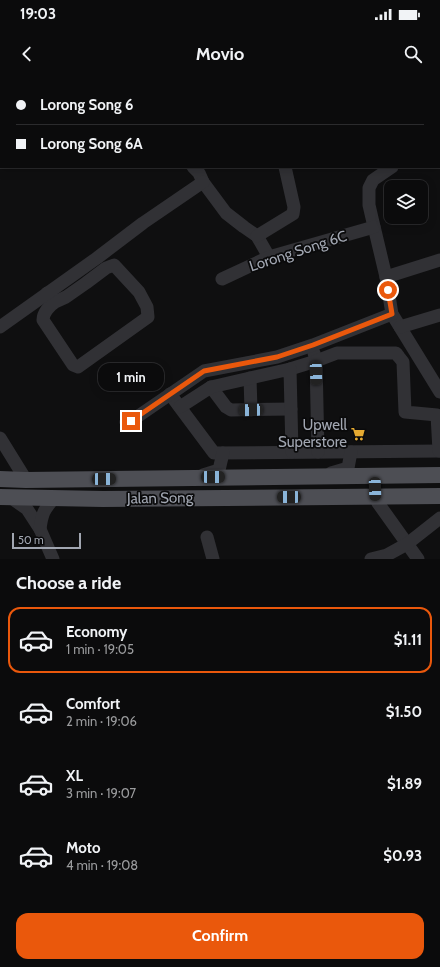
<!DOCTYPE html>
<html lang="en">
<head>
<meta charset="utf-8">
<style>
  :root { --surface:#0b0b0c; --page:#19191a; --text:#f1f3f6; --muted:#9a9b9d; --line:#2b2b2d; --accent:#ea580c }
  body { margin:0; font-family:Cabin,sans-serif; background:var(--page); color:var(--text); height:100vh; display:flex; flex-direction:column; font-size:15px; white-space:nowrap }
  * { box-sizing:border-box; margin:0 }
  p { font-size:13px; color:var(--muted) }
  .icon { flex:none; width:22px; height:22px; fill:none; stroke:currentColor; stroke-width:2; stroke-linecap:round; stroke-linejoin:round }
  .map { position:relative; height:479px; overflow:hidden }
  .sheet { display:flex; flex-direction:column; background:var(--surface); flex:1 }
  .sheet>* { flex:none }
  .guide { position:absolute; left:0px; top:0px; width:440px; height:88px; box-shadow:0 2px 10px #0003,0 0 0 1px var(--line); display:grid; align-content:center; height:88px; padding:0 16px; background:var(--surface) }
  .buttons { position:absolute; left:384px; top:100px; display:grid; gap:8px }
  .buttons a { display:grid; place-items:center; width:44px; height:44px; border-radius:8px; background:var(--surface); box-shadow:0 2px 10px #0003,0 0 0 1px var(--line); font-size:20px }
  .scale { position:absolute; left:12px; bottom:10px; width:69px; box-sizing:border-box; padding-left:4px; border:2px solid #a1a6b1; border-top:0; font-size:11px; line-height:14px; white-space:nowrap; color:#a1a6b1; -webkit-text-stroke:3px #0a0a0b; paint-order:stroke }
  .end { position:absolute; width:18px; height:18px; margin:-9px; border:5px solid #ea580c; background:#fff; box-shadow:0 0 0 2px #fff }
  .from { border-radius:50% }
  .bubble { position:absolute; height:28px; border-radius:12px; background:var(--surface); box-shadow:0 2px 10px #0003,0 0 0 1px var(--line); font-size:13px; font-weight:800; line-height:28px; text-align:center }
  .car { position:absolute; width:12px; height:24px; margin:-12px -6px; border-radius:5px; box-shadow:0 0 3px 1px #0007; background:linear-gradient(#222 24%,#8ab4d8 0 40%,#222 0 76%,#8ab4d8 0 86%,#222 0) }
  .guide b { display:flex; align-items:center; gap:14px; height:38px; font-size:15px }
  .guide b+b { border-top:1px solid var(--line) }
  .guide i { width:10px; height:10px; background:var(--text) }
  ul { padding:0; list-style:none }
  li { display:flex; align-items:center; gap:12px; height:66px; margin:0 8px 6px; padding:0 8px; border:2px solid transparent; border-radius:12px }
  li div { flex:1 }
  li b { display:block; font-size:15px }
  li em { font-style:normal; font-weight:800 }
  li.on { border-color:var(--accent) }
  li>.icon { width:36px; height:36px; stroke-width:1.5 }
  h2 { padding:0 16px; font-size:18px; line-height:48px }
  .action { display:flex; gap:8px; margin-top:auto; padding:8px 16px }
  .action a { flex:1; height:46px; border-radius:12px; background:var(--accent); color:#fff; font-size:16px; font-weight:800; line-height:46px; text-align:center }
  .status { display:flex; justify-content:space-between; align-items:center; height:28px; padding:0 20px; background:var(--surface); direction:ltr }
  .status svg { height:11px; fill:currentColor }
  header { display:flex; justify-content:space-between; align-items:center; height:52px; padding:0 16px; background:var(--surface); font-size:18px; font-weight:800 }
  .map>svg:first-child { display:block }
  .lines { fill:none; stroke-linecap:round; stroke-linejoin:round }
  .minor { stroke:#313135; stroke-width:13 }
  .major { stroke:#4d4e54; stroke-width:16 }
  .route { stroke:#ea580c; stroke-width:5 }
  .labels { text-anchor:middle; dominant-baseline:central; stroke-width:3.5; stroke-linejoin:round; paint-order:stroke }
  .street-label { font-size:15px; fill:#a1a6b1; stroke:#0a0a0b }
  .poi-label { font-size:15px; fill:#a1a6b1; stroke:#0a0a0b; text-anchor:end }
</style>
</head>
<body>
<div class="status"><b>19:03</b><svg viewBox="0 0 49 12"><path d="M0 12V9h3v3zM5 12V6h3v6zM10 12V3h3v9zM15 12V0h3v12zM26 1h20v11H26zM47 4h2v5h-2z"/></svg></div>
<header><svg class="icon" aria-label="back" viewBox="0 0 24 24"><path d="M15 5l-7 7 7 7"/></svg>Movio<svg class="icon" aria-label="search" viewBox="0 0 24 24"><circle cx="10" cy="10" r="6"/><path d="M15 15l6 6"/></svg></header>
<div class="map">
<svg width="440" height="479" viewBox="0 0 440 479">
  <rect width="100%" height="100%" fill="#0f0f10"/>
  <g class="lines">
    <g class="minor">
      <polyline points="97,0 98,1"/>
      <polyline points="32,1 33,0"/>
      <polyline points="341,1 342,0"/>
      <polyline points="0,34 1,33"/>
      <polyline points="439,62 440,61"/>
      <polyline points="0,73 1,72"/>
      <polyline points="193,87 199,93 203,102 226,133 244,147 257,156 269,177"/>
      <polyline points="392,87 373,100 369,108 369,125 372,138 386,197 392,234 440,312"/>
      <polyline points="257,156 293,134 294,127 285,87"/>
      <polyline points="386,197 440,180"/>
      <polyline points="222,199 269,177 374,147"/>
      <path d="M47,213L55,222L66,217L86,203L106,188L114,185L139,212L147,227L148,237L78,287L73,285L43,240C43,233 49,226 55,222"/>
      <polyline points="0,247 97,178 143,143 203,102"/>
      <polyline points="400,247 440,235"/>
      <polyline points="290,289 316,281 314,273"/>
      <polyline points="250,298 251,330"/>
      <polyline points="211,307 226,327 231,330 291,329"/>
      <polyline points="170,314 214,373 440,371"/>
      <polyline points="180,327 211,307 290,289 292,372"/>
      <polyline points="126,342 131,341 204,291 277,277 313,265 392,234"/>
      <polyline points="0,358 26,400"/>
      <polyline points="318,372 316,281 337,273 396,273 399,277 403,282 405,332 437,335 439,371"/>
      <polyline points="331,393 348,388 351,372"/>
      <polyline points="203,395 219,390 223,373"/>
      <polyline points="10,417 27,429 40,449 53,479"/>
      <polyline points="375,417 378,423 418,479"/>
      <path d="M40,449C42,433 44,430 54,418"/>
      <polyline points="207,457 213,479"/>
      <polyline points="371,479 387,475 407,464 440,438"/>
    </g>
    <g class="major">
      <polyline points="0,399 26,400 440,395"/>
      <polyline points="0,417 103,419 440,416"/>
    </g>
  </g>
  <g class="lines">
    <polyline class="route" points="131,341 204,291 277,277 313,265 392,234 388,210"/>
  </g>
  <defs>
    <symbol id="supermarket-bare" viewBox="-9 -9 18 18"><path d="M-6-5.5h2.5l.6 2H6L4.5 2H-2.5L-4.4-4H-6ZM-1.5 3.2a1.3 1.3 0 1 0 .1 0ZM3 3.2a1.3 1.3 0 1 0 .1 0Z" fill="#e6aa31" stroke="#0a0a0b" stroke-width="2.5" paint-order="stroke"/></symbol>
  </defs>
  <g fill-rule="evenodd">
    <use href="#supermarket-bare" x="348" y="344" width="20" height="20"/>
  </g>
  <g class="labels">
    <g class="street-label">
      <text transform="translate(298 171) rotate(-18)">Lorong Song 6C</text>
      <text transform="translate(160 418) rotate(-1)">Jalan Song</text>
    </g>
    <g class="poi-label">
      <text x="347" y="345">Upwell<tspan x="347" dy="17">Superstore</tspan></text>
    </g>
  </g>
</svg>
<div class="buttons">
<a><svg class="icon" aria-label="layers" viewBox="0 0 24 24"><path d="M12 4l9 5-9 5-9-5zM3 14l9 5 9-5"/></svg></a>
</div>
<div class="scale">50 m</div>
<i class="end from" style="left:388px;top:210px"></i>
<i class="end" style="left:131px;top:341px"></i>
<div class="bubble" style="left:98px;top:283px;width:66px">1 min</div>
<i class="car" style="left:316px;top:293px;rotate:178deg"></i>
<i class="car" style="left:251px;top:330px;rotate:268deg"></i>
<i class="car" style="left:213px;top:397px;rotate:90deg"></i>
<i class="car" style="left:104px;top:399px;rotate:89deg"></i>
<i class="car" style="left:375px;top:409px;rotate:178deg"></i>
<i class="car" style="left:289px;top:417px;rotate:270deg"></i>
<div class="guide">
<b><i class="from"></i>Lorong Song 6</b>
<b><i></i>Lorong Song 6A</b>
</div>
</div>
<section class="sheet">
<h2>Choose a ride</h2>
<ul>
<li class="on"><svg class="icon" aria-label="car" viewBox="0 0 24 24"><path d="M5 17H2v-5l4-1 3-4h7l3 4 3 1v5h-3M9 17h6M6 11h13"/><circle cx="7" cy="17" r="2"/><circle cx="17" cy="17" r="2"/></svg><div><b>Economy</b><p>1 min · 19:05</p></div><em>$1.11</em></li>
<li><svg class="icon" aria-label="car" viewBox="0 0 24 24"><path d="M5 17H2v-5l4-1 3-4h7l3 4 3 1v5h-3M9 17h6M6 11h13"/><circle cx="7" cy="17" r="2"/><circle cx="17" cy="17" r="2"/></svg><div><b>Comfort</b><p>2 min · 19:06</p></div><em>$1.50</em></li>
<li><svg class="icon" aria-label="car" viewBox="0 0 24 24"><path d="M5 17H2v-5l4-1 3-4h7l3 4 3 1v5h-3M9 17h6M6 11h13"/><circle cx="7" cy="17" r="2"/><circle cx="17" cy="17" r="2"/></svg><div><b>XL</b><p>3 min · 19:07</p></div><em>$1.89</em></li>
<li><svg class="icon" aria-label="car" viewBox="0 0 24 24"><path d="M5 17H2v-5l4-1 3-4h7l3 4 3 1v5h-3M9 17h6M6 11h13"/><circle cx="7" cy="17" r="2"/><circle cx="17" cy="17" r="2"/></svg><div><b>Moto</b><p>4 min · 19:08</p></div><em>$0.93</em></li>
</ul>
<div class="action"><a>Confirm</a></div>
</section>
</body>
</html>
